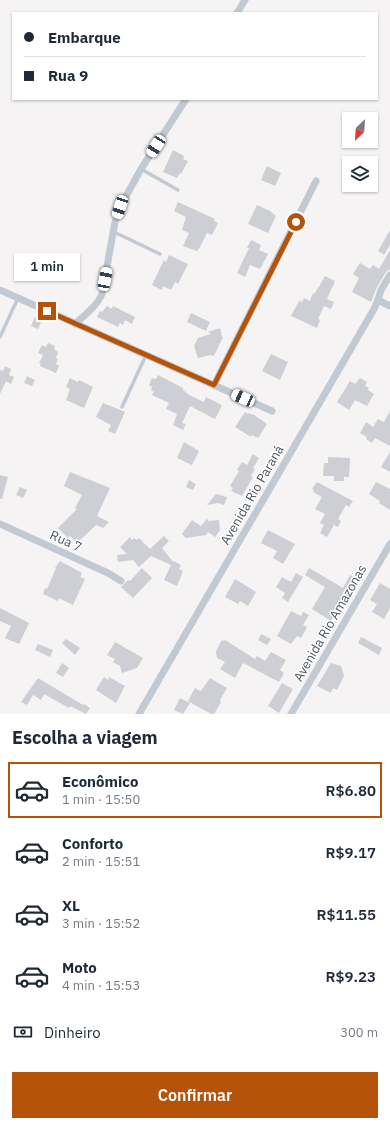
<!DOCTYPE html>
<html lang="pt">
<head>
<meta charset="utf-8">
<style>
  :root { --surface:#fff; --page:#f2f2f3; --text:#1f2937; --muted:#747a83; --line:#e0e1e3; --accent:#b45309 }
  body { margin:0; font-family:"IBM Plex Sans",sans-serif; background:var(--page); color:var(--text); height:100vh; display:flex; flex-direction:column; font-size:15px; white-space:nowrap }
  * { box-sizing:border-box; margin:0 }
  p { font-size:13px; color:var(--muted) }
  .icon { flex:none; width:22px; height:22px; fill:none; stroke:currentColor; stroke-width:2; stroke-linecap:round; stroke-linejoin:round }
  .map { position:relative; height:714px; overflow:hidden }
  .panel { display:flex; flex-direction:column; background:var(--surface); flex:1 }
  .panel>* { flex:none }
  .top-card { position:absolute; left:12px; top:12px; width:366px; height:88px; border-radius:0px; box-shadow:0 1px 3px #0004; display:grid; align-content:center; height:88px; padding:0 12px; background:var(--surface) }
  .needle { width:26px; rotate:205deg }
  .fabs { position:absolute; left:342px; top:112px; display:grid; gap:8px }
  .fabs a { display:grid; place-items:center; width:36px; height:36px; border-radius:0px; background:var(--surface); box-shadow:0 1px 3px #0004; font-size:20px }
  .end { position:absolute; width:18px; height:18px; margin:-9px; border:5px solid #b45309; background:#fff; box-shadow:0 0 0 2px #fff }
  .from { border-radius:50% }
  .bubble { position:absolute; height:28px; border-radius:0px; background:var(--surface); box-shadow:0 1px 3px #0004; font-size:13px; font-weight:600; line-height:28px; text-align:center }
  .car { position:absolute; width:12px; height:24px; margin:-12px -6px; border-radius:5px; box-shadow:0 0 3px 1px #0007; background:linear-gradient(#fff 24%,#345 0 40%,#fff 0 76%,#345 0 86%,#fff 0) }
  .top-card b { display:flex; align-items:center; gap:14px; height:38px; font-size:15px }
  .top-card b+b { border-top:1px solid var(--line) }
  .top-card i { width:10px; height:10px; background:var(--text) }
  ul { padding:0; list-style:none }
  li { display:flex; align-items:center; gap:12px; height:56px; margin:0 8px 6px; padding:0 4px; border:2px solid transparent; border-radius:0px }
  li div { flex:1 }
  li b { display:block; font-size:15px }
  li em { font-style:normal; font-weight:600 }
  li.current { border-color:var(--accent) }
  li>.icon { width:36px; height:36px; stroke-width:1.5 }
  h2 { padding:0 12px; font-size:18px; line-height:48px }
  .pay { display:flex; align-items:center; gap:10px; height:44px; padding:0 12px; font-size:15px }
  .pay p { margin-inline-start:auto }
  .action { display:flex; gap:8px; margin-top:auto; padding:8px 12px }
  .action a { flex:1; height:46px; border-radius:0px; background:var(--accent); color:#fff; font-size:16px; font-weight:600; line-height:46px; text-align:center }
  .map>svg:first-child { display:block }
  .building { fill:#cdcfd5 }
  .lines { fill:none; stroke-linecap:round; stroke-linejoin:round }
  .service { stroke:#c1cad2; stroke-width:3.5 }
  .minor { stroke:#c1cad2; stroke-width:7 }
  .route { stroke:#b45309; stroke-width:5 }
  .labels { text-anchor:middle; dominant-baseline:central; stroke-width:3; stroke-linejoin:round; paint-order:stroke }
  .street-label { font-size:13px; fill:#4a5661; stroke:#fff }
</style>
</head>
<body>
<div class="map">
<svg width="390" height="714" viewBox="0 0 390 714">
  <rect width="100%" height="100%" fill="#f5f3f3"/>
  <g class="building">
    <polygon points="173,150 184,156 183,159 188,161 181,174 180,173 177,178 163,172"/>
    <polygon points="267,166 281,173 275,186 261,180"/>
    <polygon points="178,202 215,219 214,221 218,223 212,235 207,233 199,249 198,249 197,251 183,246 189,233 182,230 186,217 174,211"/>
    <polygon points="257,205 270,211 276,216 268,233 248,224"/>
    <polygon points="390,230 390,245 384,255 378,251"/>
    <polygon points="251,240 261,245 259,250 268,254 260,269 250,265 245,277 237,273 249,248 247,248"/>
    <polygon points="390,250 390,269 386,272 377,287 371,302 352,292 359,278 353,274 360,263 370,269 373,265 379,269"/>
    <polygon points="169,255 188,264 178,284 175,282 171,290 163,286 162,290 152,285 164,260 166,262"/>
    <polygon points="325,276 335,281 327,299 334,302 331,309 324,306 318,319 320,320 317,328 291,316 299,301 302,302 304,298 310,301 313,293 314,294 320,285"/>
    <polygon points="107,306 112,309 113,306 135,317 132,324 125,320 123,325 120,323 118,327 97,317 100,311 102,312"/>
    <polygon points="191,313 210,322 206,331 187,322"/>
    <polygon points="35,317 42,320 38,329 31,326"/>
    <polygon points="220,328 223,339 222,339 214,356 210,355 198,358 194,346 198,338 211,334 208,332"/>
    <polygon points="48,343 55,346 54,349 58,352 56,358 58,359 56,364 59,366 56,373 40,366 41,364 39,363 43,355 38,353 42,345 46,347"/>
    <polygon points="271,354 288,362 280,380 262,371"/>
    <polygon points="5,366 11,369 9,375 14,377 11,384 6,381 0,394 0,370 3,371"/>
    <polygon points="158,375 183,388 183,390 189,395 204,402 206,397 222,405 215,419 190,406 182,423 186,424 183,430 173,425 177,414 166,409 169,403 152,395 154,392 151,390 152,387 149,385 152,378 156,379"/>
    <polygon points="27,376 35,380 32,386 24,383"/>
    <polygon points="70,378 78,382 79,380 93,387 84,408 66,400 70,389 66,387"/>
    <polygon points="360,378 367,382 365,386 369,388 368,390 374,394 367,406 355,400 349,410 337,402 350,381 355,384"/>
    <polygon points="103,403 125,412 115,434 108,431 111,425 96,417"/>
    <polygon points="390,411 390,446 375,438 372,443 366,439 367,437 360,433 366,422 373,427 378,419 384,422"/>
    <polygon points="245,412 248,414 249,413 253,415 253,414 267,424 258,438 252,435 251,437 235,427"/>
    <polygon points="184,442 199,451 192,465 177,458"/>
    <polygon points="390,452 390,472 381,467"/>
    <polygon points="253,454 259,458 253,468 255,469 251,476 253,477 242,496 231,491 233,488 230,486 239,471 237,470 242,462 247,465"/>
    <polygon points="328,457 350,458 349,477 344,477 344,481 334,481 334,476 323,476 324,463 328,463"/>
    <polygon points="70,472 110,488 97,516 109,522 103,528 96,525 77,543 70,536 68,538 58,528 77,509 75,508 82,495 64,486"/>
    <polygon points="0,475 8,477 2,499 0,499"/>
    <polygon points="189,480 196,484 193,490 186,487"/>
    <polygon points="317,482 353,501 349,507 346,505 338,519 341,521 338,527 334,525 327,537 320,533 324,525 320,523 325,514 315,509 322,497 313,492 314,490 312,489"/>
    <polygon points="376,482 390,489 390,510 379,503 380,501 369,494"/>
    <polygon points="20,487 27,490 23,498 16,495"/>
    <polygon points="216,494 227,497 224,505 218,503 207,505"/>
    <polygon points="207,519 209,521 219,520 220,530 215,537 208,532 206,535 186,538 182,534 192,520 201,526"/>
    <polygon points="268,530 295,544 283,564 273,558 277,551 261,543"/>
    <polygon points="164,536 169,541 162,548 173,562 173,561 181,565 179,569 183,571 177,586 164,580 171,565 151,556 139,567 133,560 118,562 117,555 127,554 120,547 130,537 132,540 134,538 137,540 139,538 150,549"/>
    <polygon points="60,561 82,573 80,577 85,579 73,605 59,598 58,601 43,594 45,588 47,589 56,568 55,568"/>
    <polygon points="142,568 152,578 133,598 121,587 128,580 130,581"/>
    <polygon points="309,568 343,588 350,575 358,580 346,600 343,598 331,621 312,609 325,587 305,575"/>
    <polygon points="296,573 303,577 288,602 282,598 285,593 276,587 282,577 291,582"/>
    <polygon points="235,579 256,592 248,606 240,601 238,604 225,597"/>
    <polygon points="380,583 390,589 390,608 384,619 372,612 377,604 370,600"/>
    <polygon points="0,608 29,623 19,644 5,638 11,626 0,621"/>
    <polygon points="291,611 301,616 303,612 309,615 303,625 307,627 301,638 297,636 291,644 277,636"/>
    <polygon points="261,634 271,639 267,645 258,640"/>
    <polygon points="361,637 382,648 379,655 358,643"/>
    <polygon points="66,639 80,648 75,655 62,643"/>
    <polygon points="222,640 224,641 225,640 255,659 257,656 265,661 271,652 286,660 280,670 284,673 279,682 243,663 235,678 220,669 225,662 217,658 216,651"/>
    <polygon points="115,642 143,658 137,668 122,673 120,666 113,662 115,659 107,655"/>
    <polygon points="38,644 53,650 50,657 35,650"/>
    <polygon points="62,663 69,668 63,677 56,673"/>
    <polygon points="331,663 341,666 344,676 337,690 333,688 331,693 317,686"/>
    <polygon points="104,677 108,680 109,677 125,686 116,703 96,690"/>
    <polygon points="38,678 83,705 84,704 90,708 86,714 70,706 69,708 44,694 41,700 33,695 27,705 21,702"/>
    <polygon points="210,678 227,688 220,700 221,702 214,714 211,714 188,701 195,688 200,691 201,691"/>
    <polygon points="282,683 293,689 279,713 268,706"/>
    <polygon points="180,698 190,703 183,714 174,710"/>
  </g>
  <g class="lines">
    <g class="service">
      <polyline points="141,169 178,190"/>
      <polyline points="114,232 160,254"/>
      <polyline points="0,337 18,298"/>
      <polyline points="122,407 146,355"/>
    </g>
    <g class="minor">
      <polyline points="237,13 245,0"/>
      <polyline points="0,290 272,411"/>
      <polyline points="378,300 381,290 390,275"/>
      <path d="M75,324C85,315 97,306 102,294L115,222L120,207L141,169L186,99"/>
      <polyline points="214,385 316,181"/>
      <polyline points="0,524 108,573 121,581"/>
      <polyline points="139,714 374,309 378,300 390,306"/>
      <polyline points="291,714 390,544"/>
    </g>
  </g>
  <g class="lines">
    <polyline class="route" points="47,311 214,385 296,222"/>
  </g>
  <g class="labels">
    <g class="street-label">
      <text transform="translate(252 495) rotate(-60)">Avenida Rio Paraná</text>
      <text transform="translate(66 541) rotate(24)">Rua 7</text>
      <text transform="translate(330 623) rotate(-60)">Avenida Rio Amazonas</text>
    </g>
  </g>
</svg>
<div class="fabs">
<a><svg class="needle" viewBox="-14 -14 28 28"><path d="M0-13l5 13h-10z" fill="#e53935"/><path d="M0 13l5-13h-10z" fill="#747a83"/></svg></a>
<a><svg class="icon" aria-label="layers" viewBox="0 0 24 24"><path d="M12 4l9 5-9 5-9-5zM3 14l9 5 9-5"/></svg></a>
</div>
<i class="end from" style="left:296px;top:222px"></i>
<i class="end" style="left:47px;top:311px"></i>
<div class="bubble" style="left:14px;top:253px;width:66px">1 min</div>
<i class="car" style="left:156px;top:146px;rotate:213deg"></i>
<i class="car" style="left:120px;top:207px;rotate:198deg"></i>
<i class="car" style="left:105px;top:279px;rotate:11deg"></i>
<i class="car" style="left:243px;top:398px;rotate:294deg"></i>
<div class="top-card">
<b><i class="from"></i>Embarque</b>
<b><i></i>Rua 9</b>
</div>
</div>
<section class="panel">
<h2>Escolha a viagem</h2>
<ul>
<li class="current"><svg class="icon" aria-label="car" viewBox="0 0 24 24"><path d="M5 17H2v-5l4-1 3-4h7l3 4 3 1v5h-3M9 17h6M6 11h13"/><circle cx="7" cy="17" r="2"/><circle cx="17" cy="17" r="2"/></svg><div><b>Econômico</b><p>1 min · 15:50</p></div><em>R$6.80</em></li>
<li><svg class="icon" aria-label="car" viewBox="0 0 24 24"><path d="M5 17H2v-5l4-1 3-4h7l3 4 3 1v5h-3M9 17h6M6 11h13"/><circle cx="7" cy="17" r="2"/><circle cx="17" cy="17" r="2"/></svg><div><b>Conforto</b><p>2 min · 15:51</p></div><em>R$9.17</em></li>
<li><svg class="icon" aria-label="car" viewBox="0 0 24 24"><path d="M5 17H2v-5l4-1 3-4h7l3 4 3 1v5h-3M9 17h6M6 11h13"/><circle cx="7" cy="17" r="2"/><circle cx="17" cy="17" r="2"/></svg><div><b>XL</b><p>3 min · 15:52</p></div><em>R$11.55</em></li>
<li><svg class="icon" aria-label="car" viewBox="0 0 24 24"><path d="M5 17H2v-5l4-1 3-4h7l3 4 3 1v5h-3M9 17h6M6 11h13"/><circle cx="7" cy="17" r="2"/><circle cx="17" cy="17" r="2"/></svg><div><b>Moto</b><p>4 min · 15:53</p></div><em>R$9.23</em></li>
</ul>
<div class="pay"><svg class="icon" aria-label="cash" viewBox="0 0 24 24"><path d="M3 7h18v10H3z"/><circle cx="12" cy="12" r="2"/></svg>Dinheiro<p>300 m</p></div>
<div class="action"><a>Confirmar</a></div>
</section>
</body>
</html>
